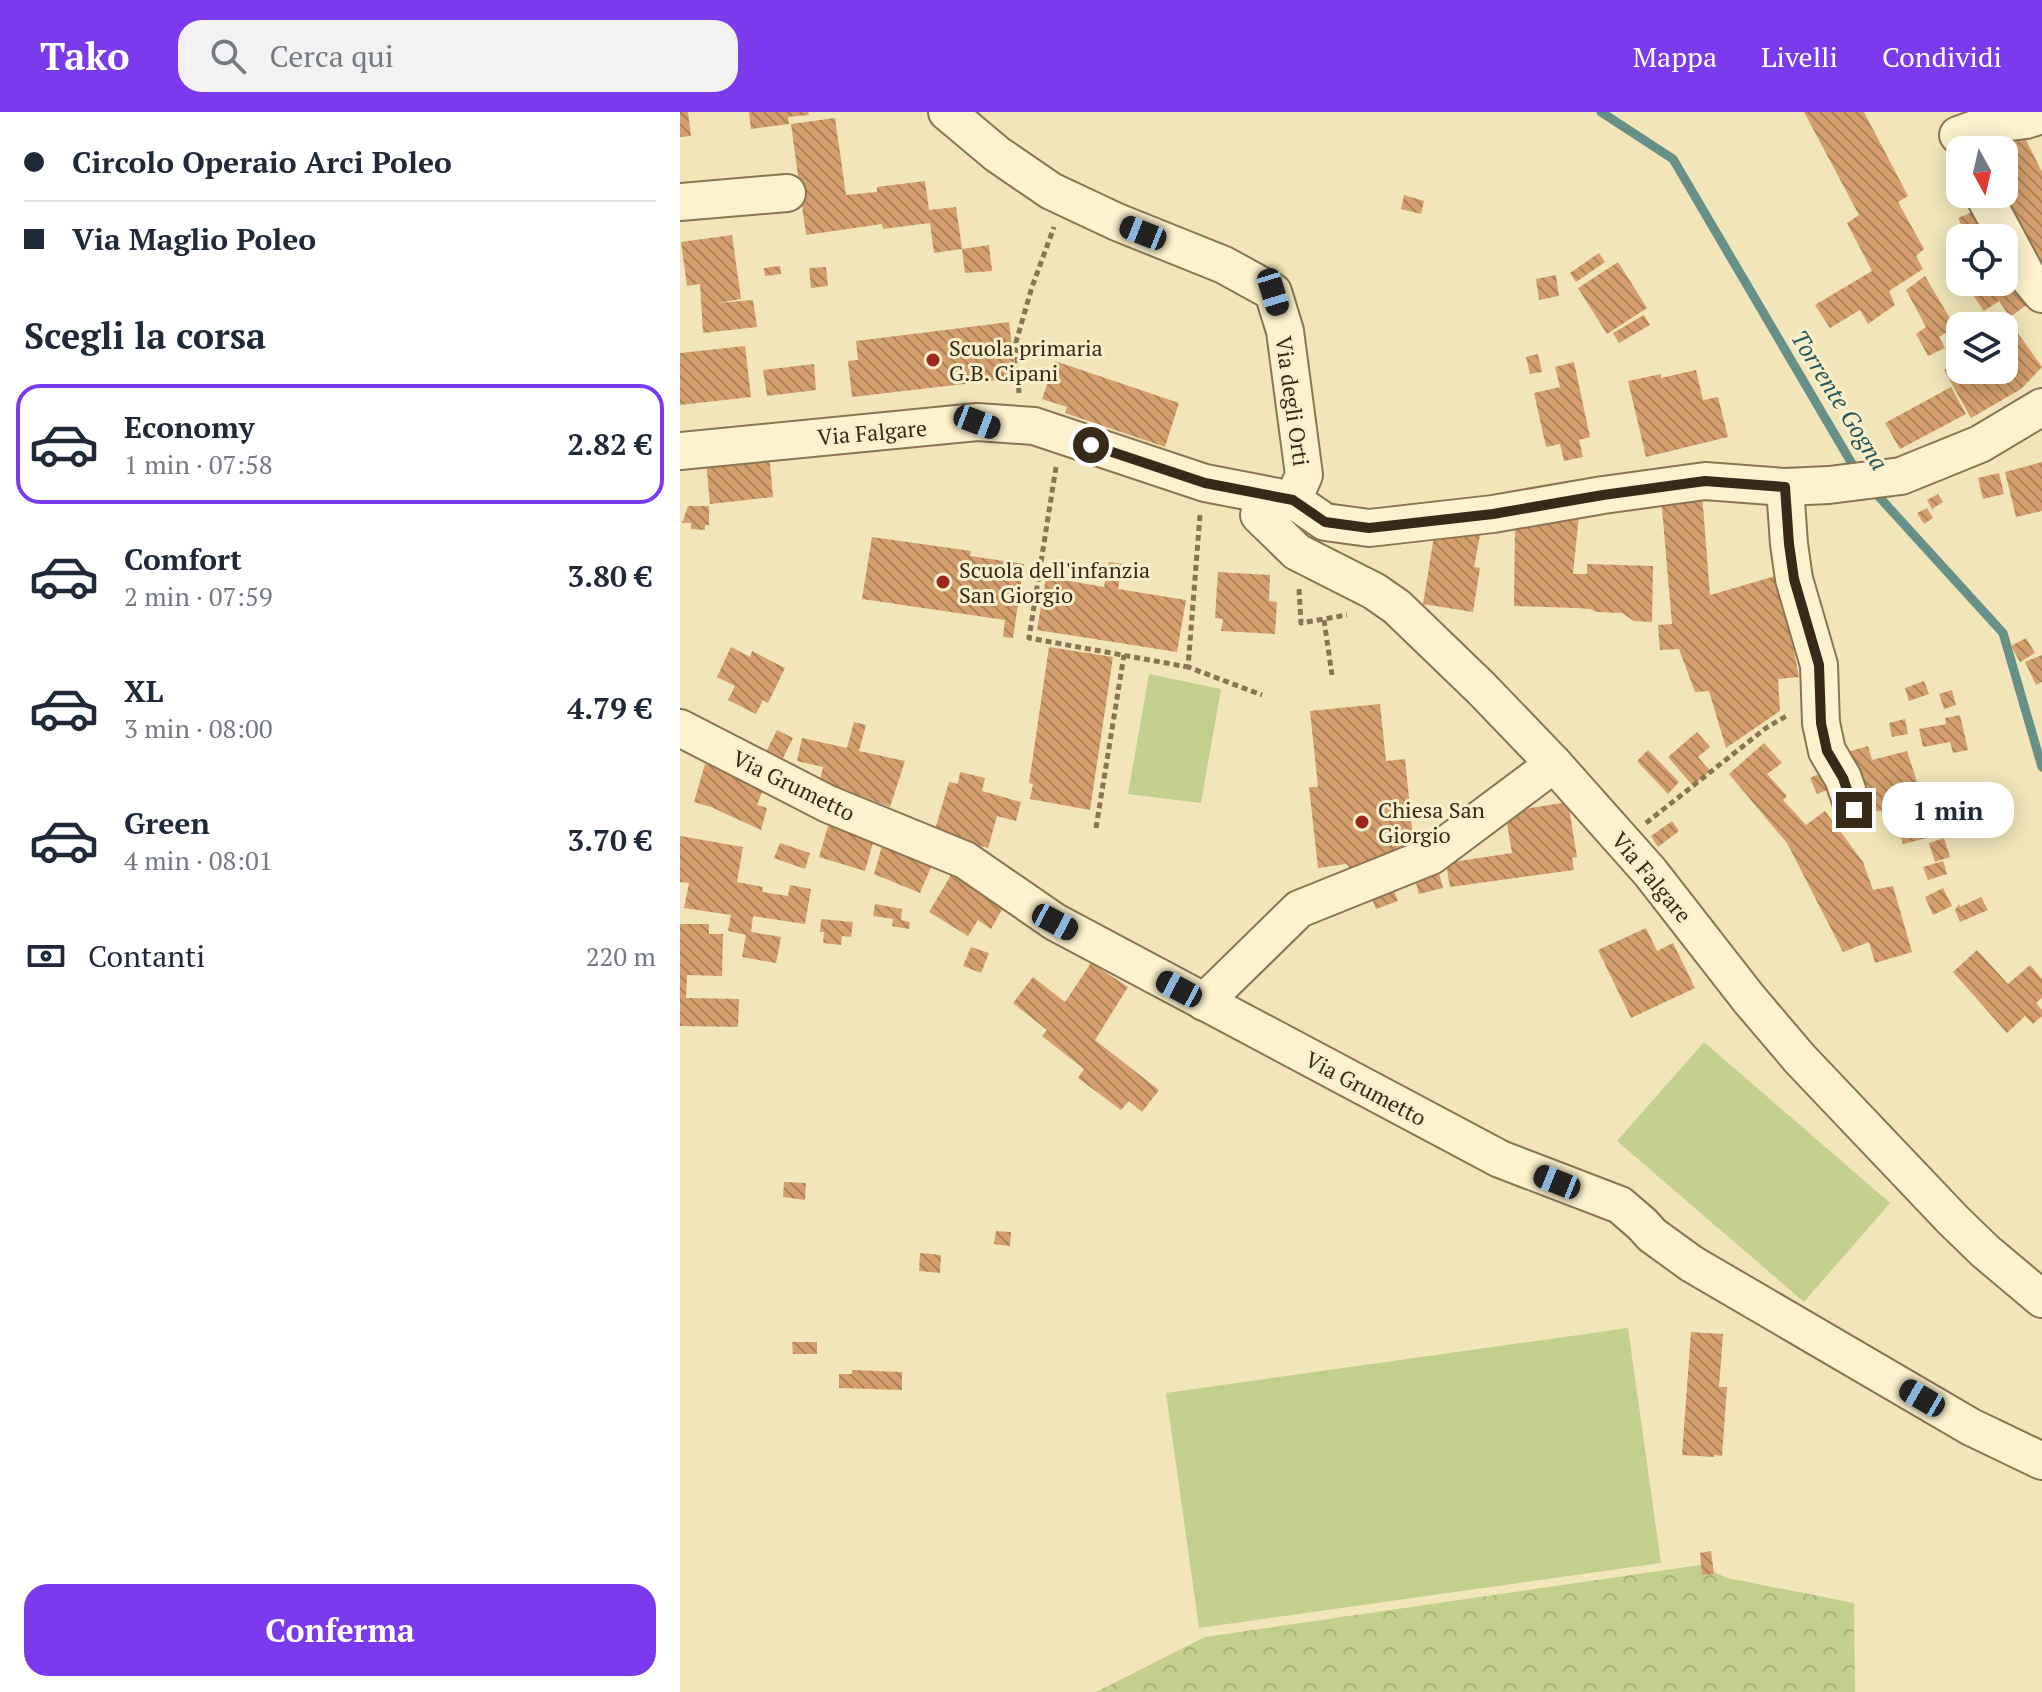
<!DOCTYPE html>
<html lang="it">
<head>
<meta charset="utf-8">
<style>
  :root { --surface:#fff; --page:#f2f2f3; --text:#1f2937; --muted:#747a83; --line:#e0e1e3; --accent:#7c3aed }
  body { margin:0; font-family:"PT Serif",serif; background:var(--page); color:var(--text); height:100vh; display:flex; flex-direction:column; font-size:30px; white-space:nowrap }
  * { box-sizing:border-box; margin:0 }
  p { font-size:26px; color:var(--muted) }
  .icon { flex:none; width:44px; height:44px; fill:none; stroke:currentColor; stroke-width:2; stroke-linecap:round; stroke-linejoin:round }
  .map { position:relative; flex:1; overflow:hidden }
  .drawer { display:flex; flex-direction:column; background:var(--surface); width:680px }
  .drawer>* { flex:none }
  .top-card { display:grid; align-content:center; height:176px; padding:0 24px; background:var(--surface) }
  .needle { width:52px; rotate:172deg }
  .controls { position:absolute; left:1266px; top:24px; display:grid; gap:16px }
  .controls a { display:grid; place-items:center; width:72px; height:72px; border-radius:16px; background:var(--surface); box-shadow:0 4px 20px #0003; font-size:40px }
  .end { position:absolute; width:36px; height:36px; margin:-18px; border:10px solid #372a19; background:#fff; box-shadow:0 0 0 4px #fff }
  .from { border-radius:50% }
  .bubble { position:absolute; height:56px; border-radius:24px; background:var(--surface); box-shadow:0 4px 20px #0003; font-size:26px; font-weight:700; line-height:56px; text-align:center }
  .car { position:absolute; width:24px; height:48px; margin:-24px -12px; border-radius:10px; box-shadow:0 0 6px 2px #0007; background:linear-gradient(#222 24%,#8ab4d8 0 40%,#222 0 76%,#8ab4d8 0 86%,#222 0) }
  .top-card b { display:flex; align-items:center; gap:28px; height:76px; font-size:30px }
  .top-card b+b { border-top:2px solid var(--line) }
  .top-card i { width:20px; height:20px; background:var(--text) }
  ul { padding:0; list-style:none }
  li { display:flex; align-items:center; gap:24px; height:120px; margin:0 16px 12px; padding:0 8px; border:4px solid transparent; border-radius:24px }
  li div { flex:1 }
  li b { display:block; font-size:30px }
  li em { font-style:normal; font-weight:700 }
  li.active { border-color:var(--accent) }
  li>.icon { width:72px; height:72px; stroke-width:1.5 }
  h2 { padding:0 24px; font-size:36px; line-height:96px }
  .pay { display:flex; align-items:center; gap:20px; height:88px; padding:0 24px; font-size:30px }
  .pay p { margin-inline-start:auto }
  .cta { display:flex; gap:16px; margin-top:auto; padding:16px 24px }
  .cta a { flex:1; height:92px; border-radius:24px; background:var(--accent); color:#fff; font-size:32px; font-weight:700; line-height:92px; text-align:center }
  header { display:flex; align-items:center; gap:48px; box-sizing:border-box; height:112px; padding:0 40px; background:var(--accent); color:#fff }
  header strong { font-size:38px }
  nav { display:flex; gap:44px; margin-inline-start:auto; font-size:28px }
  .search { width:560px; height:72px; background:var(--page); display:flex; align-items:center; gap:20px; box-sizing:border-box; padding:0 28px; border-radius:24px; color:var(--muted); font-size:30px }
  main { display:flex; flex:1; min-height:0 }
  .map>svg:first-child { display:block }
  .grass { fill:#c3d08d }
  .forest { fill:url(#forest-crowns) }
  .lines { fill:none; stroke-linecap:round; stroke-linejoin:round }
  .stream { stroke:#669088; stroke-width:9 }
  .building { fill:url(#building-back-hatch) }
  .minor-casing { stroke:#8a7453; stroke-width:40 }
  .path { stroke:#8a7453; stroke-width:5; stroke-dasharray:6 4; stroke-linecap:butt }
  .minor { stroke:#fcf2cd; stroke-width:36 }
  .route { stroke:#372a19; stroke-width:10 }
  .poi-dot { fill:#9e261d; stroke:#f9efca; stroke-width:3 }
  .labels { text-anchor:middle; dominant-baseline:central; stroke-width:6; stroke-linejoin:round; paint-order:stroke }
  .poi-label { font-size:22px; fill:#372a19; stroke:#f9efca; text-anchor:start }
  .street-label { font-size:22px; fill:#372a19; stroke:#f9efca }
  .water-label { font-size:24px; font-style:italic; fill:#275859; stroke:#f9efca }
</style>
</head>
<body>
<header>
<strong>Tako</strong>
<div class="search"><svg class="icon" aria-label="search" viewBox="0 0 24 24"><circle cx="10" cy="10" r="6"/><path d="M15 15l6 6"/></svg>Cerca qui</div>
<nav><a>Mappa</a><a>Livelli</a><a>Condividi</a></nav>
</header>
<main>
<section class="drawer">
<div class="top-card">
<b><i class="from"></i>Circolo Operaio Arci Poleo</b>
<b><i></i>Via Maglio Poleo</b>
</div>
<h2>Scegli la corsa</h2>
<ul>
<li class="active"><svg class="icon" aria-label="car" viewBox="0 0 24 24"><path d="M5 17H2v-5l4-1 3-4h7l3 4 3 1v5h-3M9 17h6M6 11h13"/><circle cx="7" cy="17" r="2"/><circle cx="17" cy="17" r="2"/></svg><div><b>Economy</b><p>1 min · 07:58</p></div><em>2.82 €</em></li>
<li><svg class="icon" aria-label="car" viewBox="0 0 24 24"><path d="M5 17H2v-5l4-1 3-4h7l3 4 3 1v5h-3M9 17h6M6 11h13"/><circle cx="7" cy="17" r="2"/><circle cx="17" cy="17" r="2"/></svg><div><b>Comfort</b><p>2 min · 07:59</p></div><em>3.80 €</em></li>
<li><svg class="icon" aria-label="car" viewBox="0 0 24 24"><path d="M5 17H2v-5l4-1 3-4h7l3 4 3 1v5h-3M9 17h6M6 11h13"/><circle cx="7" cy="17" r="2"/><circle cx="17" cy="17" r="2"/></svg><div><b>XL</b><p>3 min · 08:00</p></div><em>4.79 €</em></li>
<li><svg class="icon" aria-label="car" viewBox="0 0 24 24"><path d="M5 17H2v-5l4-1 3-4h7l3 4 3 1v5h-3M9 17h6M6 11h13"/><circle cx="7" cy="17" r="2"/><circle cx="17" cy="17" r="2"/></svg><div><b>Green</b><p>4 min · 08:01</p></div><em>3.70 €</em></li>
</ul>
<div class="pay"><svg class="icon" aria-label="cash" viewBox="0 0 24 24"><path d="M3 7h18v10H3z"/><circle cx="12" cy="12" r="2"/></svg>Contanti<p>220 m</p></div>
<div class="cta"><a>Conferma</a></div>
</section>
<div class="map">
<svg width="1362" height="1580" viewBox="0 0 1362 1580">
  <defs>
    <pattern id="forest-crowns" width="20" height="18" patternUnits="userSpaceOnUse" patternTransform="scale(2)"><rect width="20" height="18" fill="#c3d08d"/><path d="M2 6a3 3 0 1 1 6 0M12 15a3 3 0 1 1 6 0" fill="none" stroke="#a8b379"/></pattern>
    <pattern id="building-back-hatch" width="6" height="6" patternUnits="userSpaceOnUse" patternTransform="scale(2)"><rect width="6" height="6" fill="#d49f6c"/><path d="M-1 5l2 2M0 0l6 6M5-1l2 2" fill="none" stroke="#ad8258"/></pattern>
  </defs>
  <rect width="100%" height="100%" fill="#f2e5ba"/>
  <g class="grass">
    <polygon points="469,562 541,577 521,691 448,682"/>
    <polygon points="1024,930 1210,1091 1124,1190 937,1029"/>
    <polygon points="948,1216 981,1451 519,1516 486,1281"/>
  </g>
  <polygon class="forest" points="1020,1453 1047,1466 1174,1491 1175,1580 416,1580 525,1525"/>
  <g class="lines">
    <g class="stream">
      <polyline points="921,0 993,47 1178,362"/>
      <polyline points="1191,376 1323,521 1362,655"/>
    </g>
  </g>
  <g class="building">
    <polygon points="0,0 8,0 11,24 0,25"/>
    <polygon points="69,0 128,0 129,3 108,5 109,12 71,17"/>
    <polygon points="1124,0 1184,0 1228,84 1218,90 1244,137 1236,144 1243,157 1209,179 1215,193 1188,212 1180,198 1150,216 1135,193 1192,159 1167,111 1179,103"/>
    <polygon points="155,6 166,83 197,80 197,75 245,69 249,98 276,95 282,137 254,141 250,111 203,117 202,112 126,123 111,12"/>
    <polygon points="1343,22 1362,60 1362,161 1318,82 1324,82 1324,38 1297,38 1296,35"/>
    <polygon points="724,83 744,89 741,102 721,97"/>
    <polygon points="1297,98 1311,126 1287,126 1278,106"/>
    <polygon points="52,123 61,187 37,191 73,188 77,215 23,221 20,172 7,174 1,130"/>
    <polygon points="309,133 312,159 285,161 282,137"/>
    <polygon points="1280,133 1280,165 1266,144"/>
    <polygon points="919,141 925,150 896,170 890,161"/>
    <polygon points="1324,148 1352,189 1330,205 1319,189 1304,199 1284,170 1324,170"/>
    <polygon points="938,150 967,196 927,222 898,176"/>
    <polygon points="100,154 101,162 85,164 84,156"/>
    <polygon points="146,155 148,174 131,176 129,156"/>
    <polygon points="876,163 879,184 859,188 856,167"/>
    <polygon points="1245,164 1275,215 1259,225 1265,236 1248,244 1236,222 1246,215 1226,178"/>
    <polygon points="964,203 970,213 939,231 933,221"/>
    <polygon points="329,210 336,266 172,285 168,249 178,248 176,229"/>
    <polygon points="1337,220 1362,255 1341,277 1291,306 1264,258 1280,245 1280,258 1324,258 1324,230"/>
    <polygon points="65,234 71,285 0,293 0,241"/>
    <polygon points="858,242 862,260 850,262 846,245"/>
    <polygon points="375,249 499,291 485,335 385,301 387,295 362,287"/>
    <polygon points="894,250 910,325 899,328 903,345 884,349 880,332 866,335 854,281 880,275 875,255"/>
    <polygon points="134,252 136,278 87,284 83,258"/>
    <polygon points="1016,258 1023,288 1038,285 1048,325 966,345 948,269 981,262 981,266"/>
    <polygon points="1271,275 1286,302 1220,337 1205,311"/>
    <polygon points="89,342 93,385 30,392 26,348"/>
    <polygon points="1362,350 1362,399 1336,405 1325,360"/>
    <polygon points="1319,361 1324,382 1303,387 1298,366"/>
    <polygon points="1022,382 1030,483 1099,463 1119,565 1098,567 1100,599 1046,636 1029,579 1015,580 999,537 980,538 978,513 992,512 981,385"/>
    <polygon points="1258,382 1263,390 1252,397 1247,388"/>
    <polygon points="8,394 29,394 29,413 25,413 25,418 11,417 11,411 2,411"/>
    <polygon points="1247,396 1253,406 1244,412 1237,401"/>
    <polygon points="899,403 893,462 907,462 907,452 973,454 972,510 954,509 942,501 916,500 911,497 896,496 834,494 835,417"/>
    <polygon points="756,412 802,412 794,455 800,456 793,500 743,492"/>
    <polygon points="192,425 291,439 290,444 344,452 333,526 323,525 325,508 182,487"/>
    <polygon points="429,450 442,452 438,477 506,488 497,540 357,518 366,465 424,475"/>
    <polygon points="538,460 590,463 589,489 597,490 595,522 541,519 543,507 535,506"/>
    <polygon points="1346,526 1355,541 1340,550 1331,534"/>
    <polygon points="51,535 70,545 72,539 105,556 88,591 83,588 76,602 48,588 55,574 37,565"/>
    <polygon points="369,535 433,545 410,698 350,687 353,672 349,671"/>
    <polygon points="1362,543 1362,570 1356,573 1345,550"/>
    <polygon points="1244,569 1249,582 1229,589 1225,576"/>
    <polygon points="1272,578 1276,593 1264,597 1259,582"/>
    <polygon points="700,592 706,649 725,647 735,744 679,765 666,752 638,756 629,675 638,675 630,599"/>
    <polygon points="1280,603 1288,638 1273,641 1270,630 1243,635 1239,617 1266,612 1265,606"/>
    <polygon points="1225,607 1228,622 1212,625 1209,611"/>
    <polygon points="174,610 186,613 179,639 225,649 210,695 140,668 143,655 117,649 122,626 167,636"/>
    <polygon points="97,618 113,626 101,650 85,642"/>
    <polygon points="1017,620 1030,635 1018,645 1030,659 1013,674 988,645"/>
    <polygon points="1084,631 1102,651 1087,662 1107,684 1103,688 1126,713 1145,699 1183,750 1193,778 1213,774 1232,840 1195,851 1189,830 1163,840 1107,731 1049,662"/>
    <polygon points="1188,634 1192,648 1227,639 1242,685 1248,682 1259,723 1223,732 1217,712 1206,715 1201,698 1197,700 1191,684 1176,689 1161,642"/>
    <polygon points="968,638 999,670 988,682 957,649"/>
    <polygon points="25,652 85,672 77,693 87,696 81,718 31,695 14,690"/>
    <polygon points="1152,656 1160,673 1137,682 1130,666"/>
    <polygon points="280,660 305,666 302,679 341,690 336,709 317,704 308,736 254,721 269,670 278,672"/>
    <polygon points="888,690 897,745 892,746 894,758 770,775 766,751 832,741 825,700"/>
    <polygon points="992,709 999,719 978,735 971,724"/>
    <polygon points="148,714 194,727 185,759 139,745"/>
    <polygon points="0,724 63,735 57,770 83,775 82,780 108,784 110,773 131,777 125,812 73,804 71,820 101,825 96,851 62,845 66,823 48,819 51,803 4,796 9,771 0,770"/>
    <polygon points="1264,726 1270,745 1255,750 1249,731"/>
    <polygon points="204,727 254,748 240,781 194,762"/>
    <polygon points="100,731 130,741 125,757 94,746"/>
    <polygon points="1263,749 1267,762 1248,768 1243,755"/>
    <polygon points="270,752 324,794 311,817 298,808 288,824 249,800 271,763 265,760"/>
    <polygon points="757,754 763,776 739,782 733,760"/>
    <polygon points="710,768 718,789 696,797 688,776"/>
    <polygon points="1263,776 1272,794 1253,803 1245,785"/>
    <polygon points="1301,785 1308,798 1280,810 1275,798 1279,792 1280,795"/>
    <polygon points="195,792 222,797 221,808 230,810 229,817 212,814 213,807 193,804"/>
    <polygon points="141,807 173,810 171,825 162,824 161,833 143,831 144,820 140,820"/>
    <polygon points="0,812 29,812 29,822 43,822 42,864 7,863 6,886 59,887 58,915 0,914"/>
    <polygon points="966,816 977,839 993,831 1015,876 951,906 918,838"/>
    <polygon points="291,835 309,841 301,861 283,854"/>
    <polygon points="1297,838 1328,872 1350,853 1362,867 1362,886 1356,891 1362,898 1362,904 1353,912 1345,904 1327,921 1273,860"/>
    <polygon points="411,851 448,875 415,928 479,978 462,1000 449,989 441,998 398,966 404,957 362,924 367,918 333,891 353,865 385,890"/>
    <polygon points="104,1070 126,1071 125,1088 103,1085"/>
    <polygon points="316,1119 331,1120 330,1134 314,1132"/>
    <polygon points="240,1141 261,1143 260,1161 239,1159"/>
    <polygon points="1011,1220 1043,1222 1039,1275 1047,1275 1042,1344 1034,1343 1034,1345 1002,1343"/>
    <polygon points="112,1230 137,1230 137,1242 113,1242"/>
    <polygon points="172,1258 222,1260 222,1278 159,1276 159,1262 172,1262"/>
    <polygon points="1031,1439 1034,1462 1022,1463 1020,1441"/>
  </g>
  <g class="lines">
    <defs>
      <g id="minor">
        <polyline points="267,0 317,42 371,79 437,110 544,153 593,180 605,219 624,363 613,388"/>
        <polyline points="1278,23 1306,13 1346,8 1362,3"/>
        <polyline points="1303,82 1347,164 1362,182"/>
        <polyline points="0,90 107,81"/>
        <polyline points="0,339 297,310 354,314 525,371 613,388 645,410 689,416 813,402 923,383 1025,369 1105,375 1149,373 1221,364 1300,332 1362,295"/>
        <polyline points="1105,375 1109,432 1114,467 1139,553 1141,611 1147,639 1163,666 1174,698"/>
        <polyline points="613,388 579,403 617,440 694,479 717,495 802,577 874,652 970,760 1069,887 1120,947 1273,1108 1305,1139 1362,1187"/>
        <polyline points="0,616 148,692 285,748 375,810 820,1047 940,1093 962,1112 972,1123 1012,1152 1291,1315 1362,1349"/>
        <polyline points="524,890 619,797 751,744 874,652"/>
      </g>
    </defs>
    <use href="#minor" class="minor-casing"/>
    <g class="path">
      <polyline points="339,281 336,230 352,175 374,115"/>
      <polyline points="376,355 349,526 508,555"/>
      <polyline points="520,403 508,555 582,583"/>
      <polyline points="619,477 621,511 667,503"/>
      <polyline points="644,508 652,563"/>
      <polyline points="966,711 1086,616 1108,603"/>
      <polyline points="416,716 444,543"/>
    </g>
    <use href="#minor" class="minor"/>
  </g>
  <g class="lines">
    <polyline class="route" points="411,333 525,371 613,388 645,410 689,416 813,402 923,383 1025,369 1105,375 1109,432 1114,467 1139,553 1141,611 1147,639 1163,666 1174,698"/>
  </g>
  <g class="poi-dot">
    <circle cx="253" cy="248" r="8"/>
    <circle cx="263" cy="470" r="8"/>
    <circle cx="682" cy="710" r="8"/>
  </g>
  <g class="labels">
    <g class="poi-label">
      <text x="269" y="235">Scuola primaria<tspan x="269" dy="25">G.B. Cipani</tspan></text>
      <text x="279" y="457">Scuola dell'infanzia<tspan x="279" dy="25">San Giorgio</tspan></text>
      <text x="698" y="697">Chiesa San<tspan x="698" dy="25">Giorgio</tspan></text>
    </g>
    <g class="street-label">
      <text transform="translate(613 289) rotate(82)">Via degli Orti</text>
      <text transform="translate(192 320) rotate(-5)">Via Falgare</text>
      <text transform="translate(114 673) rotate(26)">Via Grumetto</text>
      <text transform="translate(972 765) rotate(50)">Via Falgare</text>
      <text transform="translate(686 976) rotate(28)">Via Grumetto</text>
    </g>
    <g class="water-label">
      <text transform="translate(1160 288) rotate(58)">Torrente Gogna</text>
    </g>
  </g>
</svg>
<div class="controls">
<a><svg class="needle" viewBox="-14 -14 28 28"><path d="M0-13l5 13h-10z" fill="#e53935"/><path d="M0 13l5-13h-10z" fill="#747a83"/></svg></a>
<a><svg class="icon" aria-label="locate" viewBox="0 0 24 24"><circle cx="12" cy="12" r="6"/><path d="M12 2v4M12 18v4M2 12h4M18 12h4"/></svg></a>
<a><svg class="icon" aria-label="layers" viewBox="0 0 24 24"><path d="M12 4l9 5-9 5-9-5zM3 14l9 5 9-5"/></svg></a>
</div>
<i class="end from" style="left:411px;top:333px"></i>
<i class="end" style="left:1174px;top:698px"></i>
<div class="bubble" style="left:1202px;top:670px;width:132px">1 min</div>
<i class="car" style="left:463px;top:121px;rotate:292deg"></i>
<i class="car" style="left:593px;top:180px;rotate:163deg"></i>
<i class="car" style="left:297px;top:310px;rotate:111deg"></i>
<i class="car" style="left:375px;top:810px;rotate:118deg"></i>
<i class="car" style="left:499px;top:877px;rotate:298deg"></i>
<i class="car" style="left:877px;top:1070px;rotate:292deg"></i>
<i class="car" style="left:1242px;top:1286px;rotate:300deg"></i>
</div>
</main>
</body>
</html>
